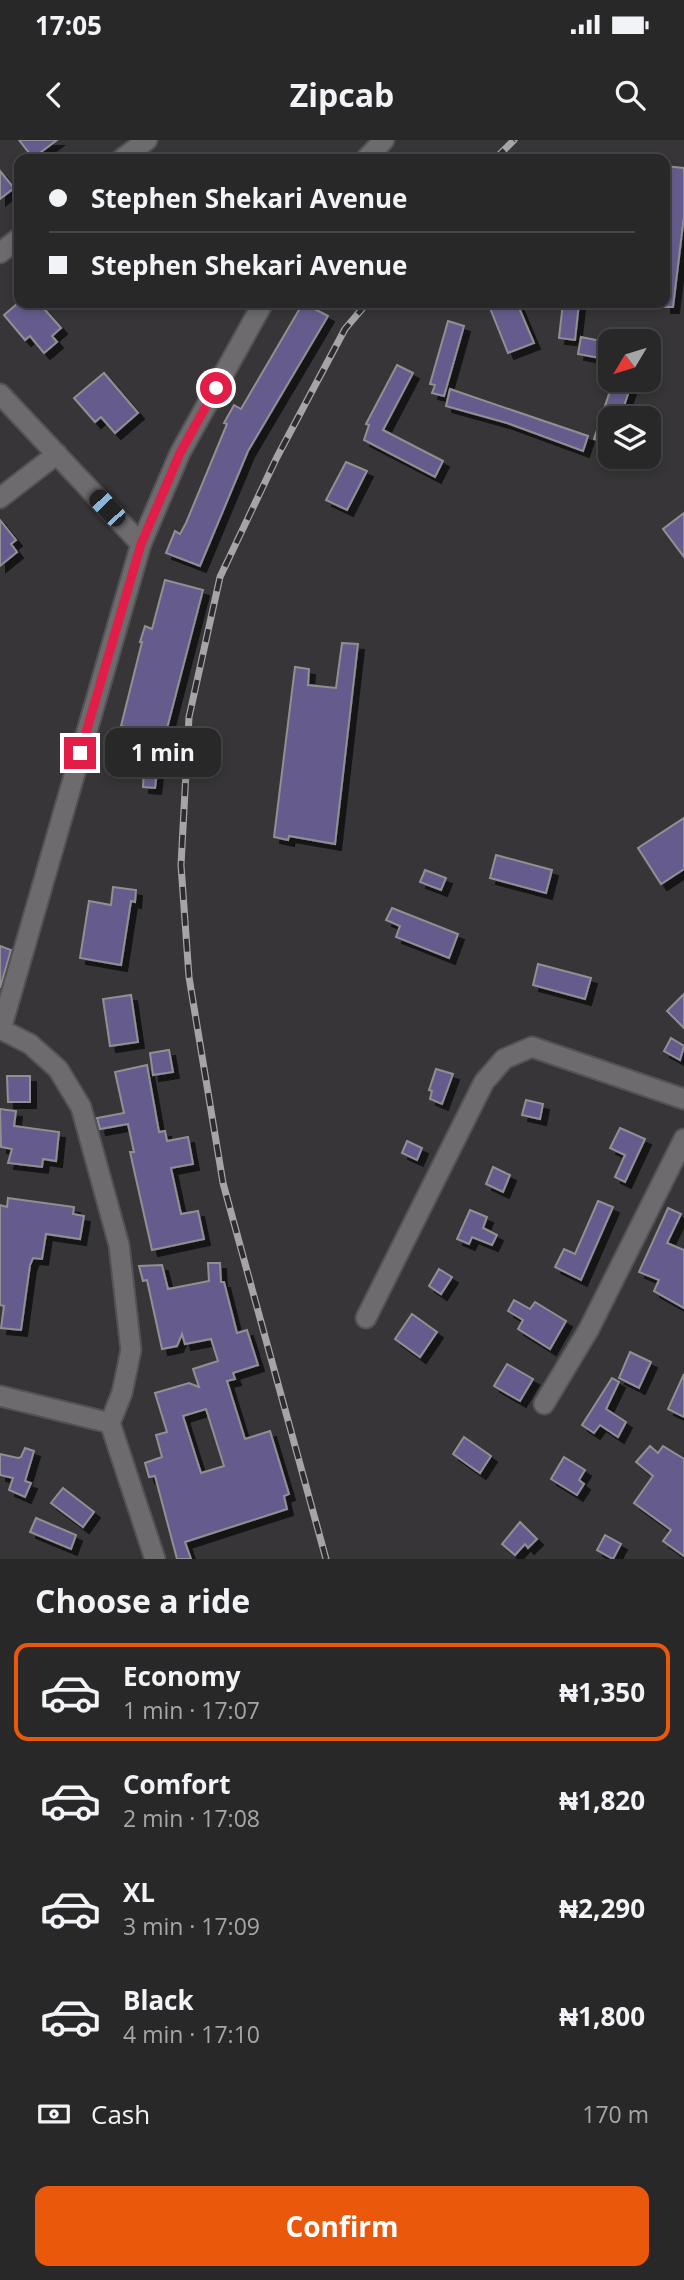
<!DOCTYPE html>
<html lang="en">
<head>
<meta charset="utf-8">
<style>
  :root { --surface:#292829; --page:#353435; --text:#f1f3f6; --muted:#a5a6a8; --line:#454446; --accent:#ea580c }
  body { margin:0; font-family:"Open Sans",sans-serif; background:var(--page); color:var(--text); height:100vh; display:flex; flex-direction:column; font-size:26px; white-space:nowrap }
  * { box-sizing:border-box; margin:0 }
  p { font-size:23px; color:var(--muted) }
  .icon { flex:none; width:38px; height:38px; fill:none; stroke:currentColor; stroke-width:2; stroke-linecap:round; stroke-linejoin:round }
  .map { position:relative; height:1419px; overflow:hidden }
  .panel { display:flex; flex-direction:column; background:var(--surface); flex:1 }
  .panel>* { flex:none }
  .top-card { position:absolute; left:14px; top:14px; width:656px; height:154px; border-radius:14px; box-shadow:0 4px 10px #0003,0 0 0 2px var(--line); display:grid; align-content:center; height:154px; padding:0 35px; background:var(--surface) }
  .needle { width:46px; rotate:232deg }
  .buttons { position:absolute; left:598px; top:189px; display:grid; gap:14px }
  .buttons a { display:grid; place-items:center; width:63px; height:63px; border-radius:14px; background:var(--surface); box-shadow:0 4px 10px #0003,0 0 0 2px var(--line); font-size:35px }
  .end { position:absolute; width:32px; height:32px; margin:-16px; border:9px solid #e11d48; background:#fff; box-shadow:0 0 0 4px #fff }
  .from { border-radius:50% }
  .bubble { position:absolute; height:49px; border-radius:14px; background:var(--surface); box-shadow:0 4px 10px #0003,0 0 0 2px var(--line); font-size:23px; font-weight:700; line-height:49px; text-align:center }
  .car { position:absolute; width:21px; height:42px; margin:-21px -10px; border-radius:9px; box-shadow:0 0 5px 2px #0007; background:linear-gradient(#222 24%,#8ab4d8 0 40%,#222 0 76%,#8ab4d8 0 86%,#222 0) }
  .top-card b { display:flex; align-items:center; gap:24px; height:66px; font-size:26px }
  .top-card b+b { border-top:2px solid var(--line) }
  .top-card i { width:18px; height:18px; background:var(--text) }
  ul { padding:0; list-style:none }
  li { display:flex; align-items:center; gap:21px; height:98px; margin:0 14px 10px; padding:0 21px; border:4px solid transparent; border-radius:14px }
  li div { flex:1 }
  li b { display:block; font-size:26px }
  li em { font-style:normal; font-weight:700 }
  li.active { border-color:var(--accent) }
  li>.icon { width:63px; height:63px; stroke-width:1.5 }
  h2 { padding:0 35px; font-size:32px; line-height:84px }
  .pay { display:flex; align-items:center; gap:18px; height:77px; padding:0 35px; font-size:26px }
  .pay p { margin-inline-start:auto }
  .action { display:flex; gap:14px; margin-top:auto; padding:14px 35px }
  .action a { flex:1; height:80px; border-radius:14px; background:var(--accent); color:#fff; font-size:28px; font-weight:700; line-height:80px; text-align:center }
  .status { display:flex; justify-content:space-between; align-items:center; height:49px; padding:0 35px; background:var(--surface); direction:ltr }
  .status svg { height:19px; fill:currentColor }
  header { display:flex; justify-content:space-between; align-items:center; height:91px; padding:0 35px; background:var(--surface); font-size:32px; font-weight:700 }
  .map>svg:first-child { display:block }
  .building { fill:#655b8d; stroke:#909093; stroke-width:2; fill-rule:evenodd; filter:url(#shadow) }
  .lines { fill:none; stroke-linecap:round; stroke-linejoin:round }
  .minor-casing { stroke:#535254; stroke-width:23 }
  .minor { stroke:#6d6b6e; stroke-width:19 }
  .rail-casing { stroke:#a6a4a6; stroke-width:7 }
  .rail { stroke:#2d2b2d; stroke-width:4.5; stroke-dasharray:13; stroke-linecap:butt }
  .route { stroke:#e11d48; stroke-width:9 }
</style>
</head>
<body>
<div class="status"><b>17:05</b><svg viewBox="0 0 49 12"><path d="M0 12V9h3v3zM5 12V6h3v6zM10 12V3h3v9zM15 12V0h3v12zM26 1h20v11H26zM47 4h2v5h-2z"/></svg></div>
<header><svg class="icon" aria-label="back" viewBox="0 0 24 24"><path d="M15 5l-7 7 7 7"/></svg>Zipcab<svg class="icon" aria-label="search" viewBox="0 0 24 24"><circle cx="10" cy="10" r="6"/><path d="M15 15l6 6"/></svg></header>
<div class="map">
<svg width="684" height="1419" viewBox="0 0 684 1419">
  <defs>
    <filter id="shadow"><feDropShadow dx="6" dy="6" stdDeviation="0" flood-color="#0009"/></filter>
  </defs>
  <rect width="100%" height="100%" fill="#373537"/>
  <g class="building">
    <polygon points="19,0 57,0 33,18"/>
    <polygon points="665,26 684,28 684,76 673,167 665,167"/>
    <polygon points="0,31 14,48 0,59"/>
    <polygon points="18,163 39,163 61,188 52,196 57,202 44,213 30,196 25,200 4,175"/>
    <polygon points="303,163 328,176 248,311 200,426 166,413 175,391 180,394 186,383 227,284 224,283 234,265 241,269"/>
    <polygon points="488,163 517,163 534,203 508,213"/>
    <polygon points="563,163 579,163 575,200 559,198"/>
    <polygon points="448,181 464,186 444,256 432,253 435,245 430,244"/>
    <polygon points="581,197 611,203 611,220 578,214"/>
    <polygon points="397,225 413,233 383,290 443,321 435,337 364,300 369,285 366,284"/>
    <polygon points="104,233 138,273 115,293 101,277 95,282 74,258"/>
    <polygon points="613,242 630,248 620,278 611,278 611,305 594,299"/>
    <polygon points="450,249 588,296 583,311 507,283 446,266"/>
    <polygon points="346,322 367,331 347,370 326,360"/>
    <polygon points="684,373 684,417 663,389"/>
    <polygon points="0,380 16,400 11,404 17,412 0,426"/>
    <polygon points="165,440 203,450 165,596 121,586 142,502 140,502 145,486 152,489"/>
    <polygon points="342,503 358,504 335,704 289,696 288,700 274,697 295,527 309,529 308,545 336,548"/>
    <polygon points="145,615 159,617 155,648 143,647"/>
    <polygon points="684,678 684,729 661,744 638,708"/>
    <polygon points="496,715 552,730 546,753 490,738"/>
    <polygon points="425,730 446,738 441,750 420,742"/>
    <polygon points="113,747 136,750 135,762 131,761 121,825 80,818 89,761 111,765"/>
    <polygon points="392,768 458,794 449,818 396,797 400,786 386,780"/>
    <polygon points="0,806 11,810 0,848"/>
    <polygon points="538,824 591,838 585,859 533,845"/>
    <polygon points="684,854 684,888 667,871"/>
    <polygon points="131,855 138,902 110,906 103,859"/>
    <polygon points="671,898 684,906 680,920 664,911"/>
    <polygon points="169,910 173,932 153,935 150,913"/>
    <polygon points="147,925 159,992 165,991 167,1001 188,997 193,1024 171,1028 181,1074 198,1071 204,1099 152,1110 130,1012 134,1012 128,984 100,989 97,978 124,973 115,932"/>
    <polygon points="436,929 453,934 442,964 430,959 432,951 429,950"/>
    <polygon points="7,936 30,936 30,962 8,962"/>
    <polygon points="526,960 543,964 540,979 522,975"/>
    <polygon points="0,969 16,971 14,986 59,992 56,1021 43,1019 42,1027 8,1023 12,1009 1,1007"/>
    <polygon points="620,988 645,999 625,1042 615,1037 625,1015 610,1008"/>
    <polygon points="407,1001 422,1008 417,1020 402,1013"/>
    <polygon points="493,1027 510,1035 503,1052 486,1044"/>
    <polygon points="8,1058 74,1067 73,1074 84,1076 80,1099 46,1094 42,1119 33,1118 30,1125 21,1190 1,1188 4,1166 0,1165 0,1065 7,1067"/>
    <polygon points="598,1061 613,1067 581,1140 555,1127 564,1109 575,1114"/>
    <polygon points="668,1068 681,1074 667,1103 684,1110 684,1168 654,1151 659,1140 639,1132"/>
    <polygon points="470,1070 487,1077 483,1088 497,1095 492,1105 472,1097 469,1104 457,1099"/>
    <path d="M208,1123H220L221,1142H224L237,1193L247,1190L258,1225L233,1233L235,1239L227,1241L245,1299L270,1291L289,1354L284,1356L287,1369L185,1402L191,1419H177L155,1336L149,1337L145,1323L162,1317L156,1295L167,1292L155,1253L189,1243L199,1247L193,1229L218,1221L211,1199L185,1204L182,1194L177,1206L162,1209L147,1140L143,1141L139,1126L162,1125L168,1149L209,1141ZM206,1269L224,1326L201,1333L183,1276Z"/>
    <polygon points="439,1129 452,1137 441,1154 429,1146"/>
    <polygon points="514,1160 530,1169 535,1162 566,1181 550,1209 518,1189 523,1180 508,1171"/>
    <polygon points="412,1174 437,1192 420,1217 395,1199"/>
    <polygon points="630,1212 651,1222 639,1248 619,1238"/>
    <polygon points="507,1224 533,1239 520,1261 494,1246"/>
    <polygon points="684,1234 684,1277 668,1269"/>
    <polygon points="612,1238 619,1242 606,1269 626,1282 618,1297 600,1285 594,1293 582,1285"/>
    <polygon points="464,1297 491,1316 480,1333 453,1314"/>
    <polygon points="650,1306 658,1313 663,1306 684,1319 684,1416 663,1401 671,1390 634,1363 653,1336 636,1322"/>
    <polygon points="25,1308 34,1311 25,1341 31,1343 25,1357 9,1350 13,1338 0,1335 0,1314 18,1318 21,1317"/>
    <polygon points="564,1317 585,1330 579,1340 584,1344 577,1355 551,1339"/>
    <polygon points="63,1348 94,1372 83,1387 51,1363"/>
    <polygon points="36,1378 76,1395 71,1409 30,1392"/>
    <polygon points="520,1382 537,1399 528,1408 525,1404 515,1415 502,1404"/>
    <polygon points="605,1395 621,1404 613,1419 597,1410"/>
  </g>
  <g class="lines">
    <defs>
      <g id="minor">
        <polyline points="122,19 147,0"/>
        <polyline points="366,19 384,0"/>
        <polyline points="0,113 19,98"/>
        <polyline points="0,254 141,404"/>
        <polyline points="0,358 57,314"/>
        <polyline points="0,889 30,904 58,929 81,967 119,1105 131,1210 122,1253 110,1283"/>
        <polyline points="1,889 141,404 180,313 263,163"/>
        <polyline points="366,1178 484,942 504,919 532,907 684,959"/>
        <polyline points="0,1256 110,1283 155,1419"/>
        <polyline points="544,1264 589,1189 684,999"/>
      </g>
    </defs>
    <use href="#minor" class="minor-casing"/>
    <use href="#minor" class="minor"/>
    <defs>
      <g id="rail">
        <polyline points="495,19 514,0"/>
        <polyline points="326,1419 223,1043 189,837 181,725 189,577 220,437 277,317 345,189 367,163"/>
      </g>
    </defs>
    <use href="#rail" class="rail-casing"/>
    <use href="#rail" class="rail"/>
  </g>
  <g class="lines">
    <polyline class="route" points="80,613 141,404 180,313 216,248"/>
  </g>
</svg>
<div class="buttons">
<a><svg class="needle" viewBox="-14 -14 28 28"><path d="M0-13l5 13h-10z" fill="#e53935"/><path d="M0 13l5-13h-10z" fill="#a5a6a8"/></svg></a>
<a><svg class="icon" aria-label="layers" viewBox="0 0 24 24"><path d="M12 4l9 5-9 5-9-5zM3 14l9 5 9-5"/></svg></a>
</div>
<i class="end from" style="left:216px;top:248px"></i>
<i class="end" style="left:80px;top:613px"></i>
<div class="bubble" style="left:105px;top:588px;width:116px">1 min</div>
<i class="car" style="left:107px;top:368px;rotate:317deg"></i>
<div class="top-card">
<b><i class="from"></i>Stephen Shekari Avenue</b>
<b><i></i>Stephen Shekari Avenue</b>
</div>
</div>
<section class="panel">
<h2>Choose a ride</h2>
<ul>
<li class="active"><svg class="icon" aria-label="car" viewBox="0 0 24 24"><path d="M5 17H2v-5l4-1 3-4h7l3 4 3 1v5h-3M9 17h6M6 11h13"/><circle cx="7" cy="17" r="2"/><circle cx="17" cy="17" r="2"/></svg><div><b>Economy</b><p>1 min · 17:07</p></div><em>₦1,350</em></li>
<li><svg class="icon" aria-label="car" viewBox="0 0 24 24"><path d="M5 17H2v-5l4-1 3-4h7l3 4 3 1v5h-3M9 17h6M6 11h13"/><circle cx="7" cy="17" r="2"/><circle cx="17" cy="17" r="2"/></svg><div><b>Comfort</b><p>2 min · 17:08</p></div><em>₦1,820</em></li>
<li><svg class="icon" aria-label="car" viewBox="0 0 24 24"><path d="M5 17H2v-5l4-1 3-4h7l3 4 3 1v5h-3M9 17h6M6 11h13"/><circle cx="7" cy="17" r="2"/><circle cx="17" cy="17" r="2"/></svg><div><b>XL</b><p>3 min · 17:09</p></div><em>₦2,290</em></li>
<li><svg class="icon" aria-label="car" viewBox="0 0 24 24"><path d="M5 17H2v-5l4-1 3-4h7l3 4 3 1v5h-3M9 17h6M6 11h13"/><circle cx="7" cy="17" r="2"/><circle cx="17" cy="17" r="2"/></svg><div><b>Black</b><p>4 min · 17:10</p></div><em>₦1,800</em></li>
</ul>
<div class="pay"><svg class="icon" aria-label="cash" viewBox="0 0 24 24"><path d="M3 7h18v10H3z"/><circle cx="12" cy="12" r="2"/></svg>Cash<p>170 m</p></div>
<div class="action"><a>Confirm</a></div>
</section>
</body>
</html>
